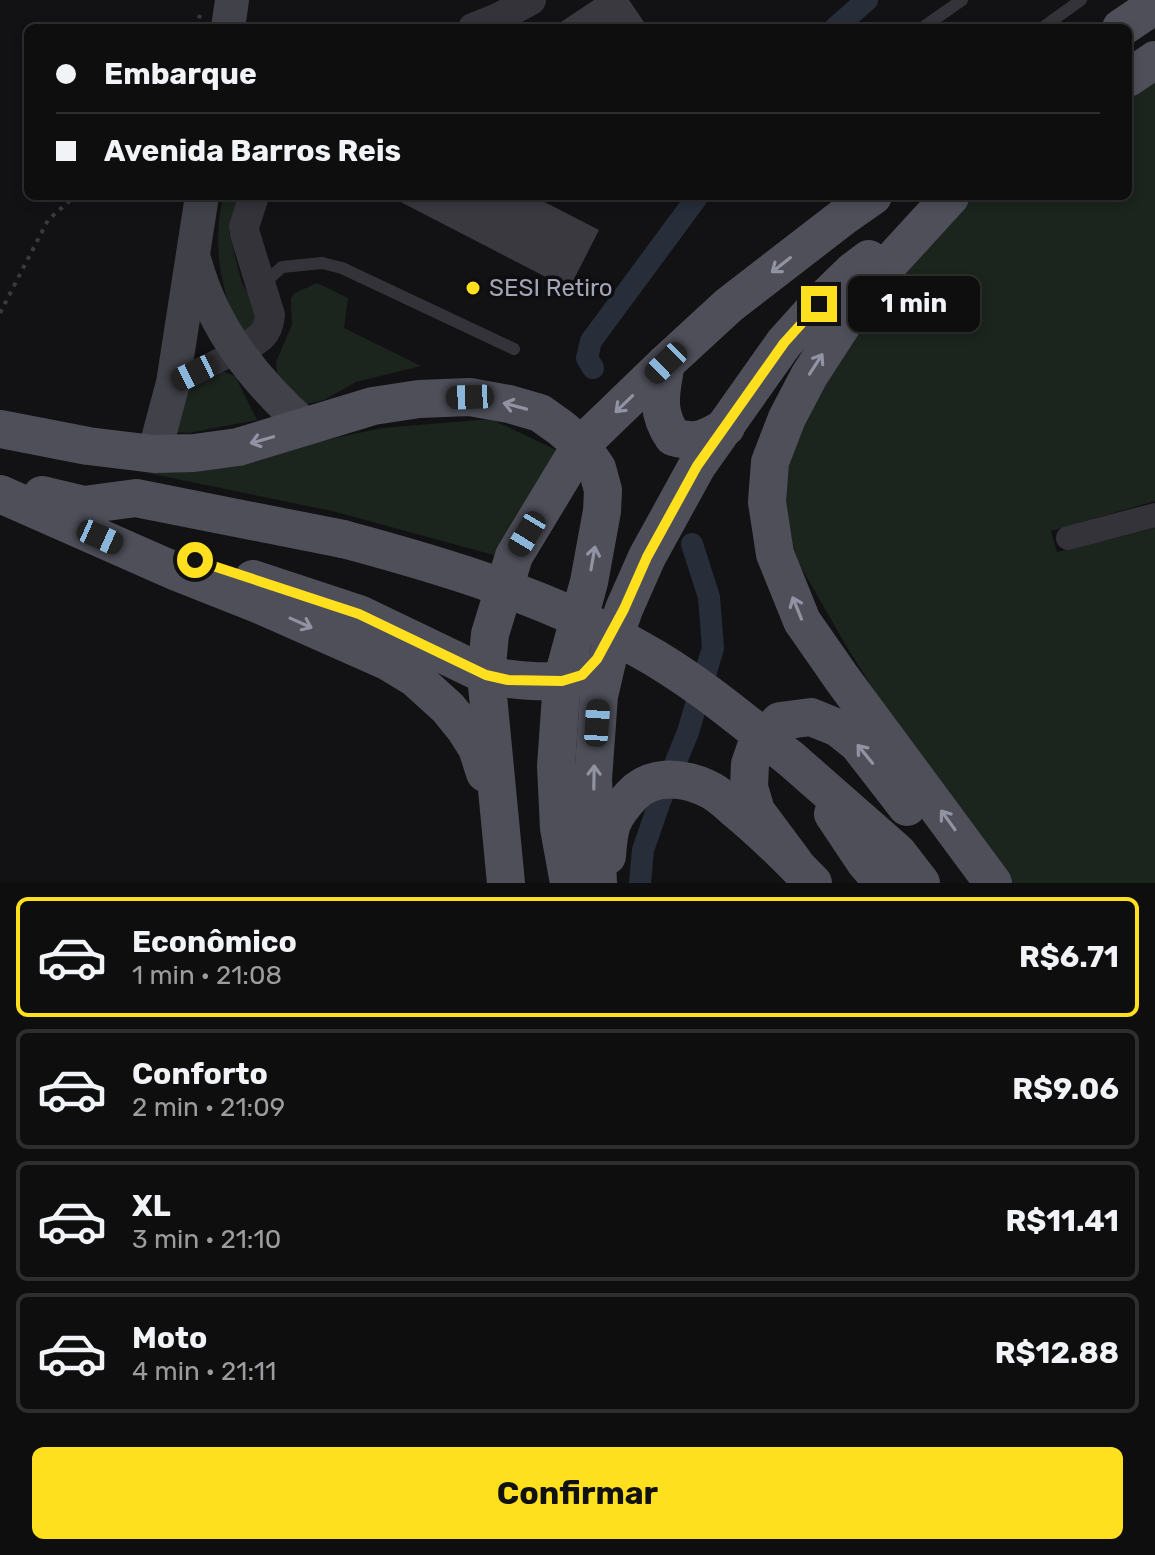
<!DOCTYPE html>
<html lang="pt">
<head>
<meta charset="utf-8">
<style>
  :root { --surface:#0e0e0f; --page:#171718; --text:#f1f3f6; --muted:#9b9c9e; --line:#2e2e2f; --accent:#ffe01f }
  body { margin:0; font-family:Rubik,sans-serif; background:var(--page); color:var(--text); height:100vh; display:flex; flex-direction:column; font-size:30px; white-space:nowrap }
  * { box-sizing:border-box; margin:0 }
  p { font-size:26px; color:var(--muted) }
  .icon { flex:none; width:44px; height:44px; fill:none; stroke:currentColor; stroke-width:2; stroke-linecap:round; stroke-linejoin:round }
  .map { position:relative; height:883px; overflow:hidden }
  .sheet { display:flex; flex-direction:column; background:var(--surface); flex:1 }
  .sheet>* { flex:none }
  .guide { position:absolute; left:24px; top:24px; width:1108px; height:176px; border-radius:12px; box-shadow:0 4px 12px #0003,0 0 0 2px var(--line); display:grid; align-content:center; height:176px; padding:0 32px; background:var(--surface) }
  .end { position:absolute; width:36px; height:36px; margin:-18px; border:10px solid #ffe01f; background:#111; box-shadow:0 0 0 4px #111 }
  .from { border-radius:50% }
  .bubble { position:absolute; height:56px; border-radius:12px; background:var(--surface); box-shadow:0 4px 12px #0003,0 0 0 2px var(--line); font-size:26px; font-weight:700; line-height:56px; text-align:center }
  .car { position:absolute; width:24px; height:48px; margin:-24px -12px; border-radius:10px; box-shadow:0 0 6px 2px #0007; background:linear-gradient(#222 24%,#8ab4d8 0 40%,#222 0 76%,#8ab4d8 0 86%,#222 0) }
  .guide b { display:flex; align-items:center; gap:28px; height:76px; font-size:30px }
  .guide b+b { border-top:2px solid var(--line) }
  .guide i { width:20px; height:20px; background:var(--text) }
  ul { padding:14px 0 0; list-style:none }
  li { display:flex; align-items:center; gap:24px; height:120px; margin:0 16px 12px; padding:0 16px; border:4px solid var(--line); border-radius:12px }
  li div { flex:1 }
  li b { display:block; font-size:30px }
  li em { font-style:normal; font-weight:700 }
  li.current { border-color:var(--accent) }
  li>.icon { width:72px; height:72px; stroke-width:1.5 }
  .cta { display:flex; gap:16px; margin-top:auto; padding:16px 32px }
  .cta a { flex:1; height:92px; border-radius:12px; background:var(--accent); color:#111; font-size:32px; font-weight:700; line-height:92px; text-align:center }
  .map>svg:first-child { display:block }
  .green { fill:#1c241e }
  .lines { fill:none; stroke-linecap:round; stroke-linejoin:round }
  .canal { stroke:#272e39; stroke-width:22 }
  .building { fill:#3a393f }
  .path { stroke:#393940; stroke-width:4; stroke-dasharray:4 6; stroke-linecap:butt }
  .service { stroke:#333339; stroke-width:12 }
  .minor { stroke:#333339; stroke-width:24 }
  .tertiary { stroke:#333339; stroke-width:30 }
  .secondary { stroke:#414149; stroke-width:34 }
  .primary { stroke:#4e4f59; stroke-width:38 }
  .primary-bridge { stroke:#4e4f59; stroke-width:38 }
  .oneway { stroke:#9193a3 }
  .route { stroke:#ffe01f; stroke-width:10 }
  .poi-dot { fill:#ffe01f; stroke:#0e0d0f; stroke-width:3 }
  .labels { text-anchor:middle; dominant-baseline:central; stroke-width:7; stroke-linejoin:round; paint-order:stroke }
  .poi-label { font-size:24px; fill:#a2a4b6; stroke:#0e0d0f; text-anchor:start }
</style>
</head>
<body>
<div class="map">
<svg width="1155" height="883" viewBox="0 0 1155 883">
  <rect width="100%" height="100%" fill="#121214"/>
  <g class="green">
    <polygon points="1155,77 1155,501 1051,531 1057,552 1155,528 1155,883 1005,883 897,726 848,649 786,541 782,465 871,299 962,206 976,196 1128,196 1128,94"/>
    <path d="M223,196H242L229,229V233L242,283L256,307V326L241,335C220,288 212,247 223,196Z"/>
    <polygon points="317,283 348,298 344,328 421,366 356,382 324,400 307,404 279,388 276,362 292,325 291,298 295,293"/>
    <polygon points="216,369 235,376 257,420 188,433 172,432 187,388"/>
    <polygon points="491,419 556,450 501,557 332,511 157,475 97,461 213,464 382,428"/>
  </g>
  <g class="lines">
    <g class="canal">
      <polyline points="835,28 867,0"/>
      <polyline points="593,368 587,358 591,341 698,196"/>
      <polyline points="640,883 643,850 660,801 688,732 713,648 709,597 692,544"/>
    </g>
  </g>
  <g class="building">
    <polygon points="594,0 629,0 648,28 552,28"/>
    <polygon points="389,196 533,196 599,230 569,289"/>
  </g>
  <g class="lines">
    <g class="path">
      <polyline points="196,28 200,15"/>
      <polyline points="0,313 48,220 75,196"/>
    </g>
    <g class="service">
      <polyline points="922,28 962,0"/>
      <polyline points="1042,28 1081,0"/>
      <polyline points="263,284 282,267 322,263 342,268 514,349"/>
    </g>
    <g class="minor">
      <polyline points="173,383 238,351"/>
      <polyline points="1068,538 1155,515"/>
    </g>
    <g class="tertiary">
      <polyline points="473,28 498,18 531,0"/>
      <path d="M238,351C255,341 268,338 270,315L245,234L244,227L254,196"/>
    </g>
    <g class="secondary">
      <polyline points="228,28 232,0"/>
      <path d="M195,262C214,330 255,381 307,427"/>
      <polyline points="154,454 173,383 202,196"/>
    </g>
    <g class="primary">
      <polyline points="1121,28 1155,5"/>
      <polyline points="1128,78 1155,60"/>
      <polyline points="950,197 864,291 809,376 787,418 770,462 767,502 775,554 802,621 843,680 993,883"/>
      <path d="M666,363C661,392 655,411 673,437C698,444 705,439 726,427"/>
      <polyline points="0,429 88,446 154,454 194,453 238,447 373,406 419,399 470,397 509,404 540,413 561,428 581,445 597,468 603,490 602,511 589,582 562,681 556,766 559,828 569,883"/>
      <polyline points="0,494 177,572 258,604 387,661 415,678 448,708 465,729 477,748 485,773"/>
      <polyline points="42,495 84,505 136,498 343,539"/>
      <path d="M253,579L359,614L486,675C511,680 565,688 585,671"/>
      <polyline points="791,759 897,852 921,883"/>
      <polyline points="833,814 865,862 883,883"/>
      <path d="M607,856C609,826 611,818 632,795C653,773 686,777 712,791C721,796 729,804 736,810C764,833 789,858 813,883"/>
      <polyline points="794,862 756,811 749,787 750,764 757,744 780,721 811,717 838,728 858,744 907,807"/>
      <polyline points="506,883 486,675 490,634 514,556 581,445 666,363 729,305 843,217 873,196"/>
      <polyline points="598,883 593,779 599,696 609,653 624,609 647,557 697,466 784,343 819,304 853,271 869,259"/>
    </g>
    <path class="primary-bridge" d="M343,539C444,566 547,597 639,649C694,679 742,720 791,759"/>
  </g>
  <defs><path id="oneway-shaft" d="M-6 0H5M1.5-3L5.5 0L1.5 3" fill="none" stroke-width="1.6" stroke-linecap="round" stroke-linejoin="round" transform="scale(2)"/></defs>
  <g class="oneway">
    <use href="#oneway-shaft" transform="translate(781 265) rotate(142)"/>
    <use href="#oneway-shaft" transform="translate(816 364) rotate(-57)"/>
    <use href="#oneway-shaft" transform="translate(624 404) rotate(136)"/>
    <use href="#oneway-shaft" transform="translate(515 406) rotate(-165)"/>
    <use href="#oneway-shaft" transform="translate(262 440) rotate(164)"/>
    <use href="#oneway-shaft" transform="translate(593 558) rotate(-80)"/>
    <use href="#oneway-shaft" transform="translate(797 608) rotate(-112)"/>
    <use href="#oneway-shaft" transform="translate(301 623) rotate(24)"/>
    <use href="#oneway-shaft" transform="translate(865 754) rotate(-129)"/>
    <use href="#oneway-shaft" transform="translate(594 777) rotate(-89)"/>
    <use href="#oneway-shaft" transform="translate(948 820) rotate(-126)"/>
  </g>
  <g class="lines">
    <polyline class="route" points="195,560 359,614 486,675 508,680 562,681 582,675 597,659 624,609 647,557 697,466 784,343 819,304"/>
  </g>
  <circle class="poi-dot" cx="473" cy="288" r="8"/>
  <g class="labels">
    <g class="poi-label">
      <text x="489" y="288">SESI Retiro</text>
    </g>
  </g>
</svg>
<i class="end from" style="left:195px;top:560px"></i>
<i class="end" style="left:819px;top:304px"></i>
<div class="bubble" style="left:848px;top:276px;width:132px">1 min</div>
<i class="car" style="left:666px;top:363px;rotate:226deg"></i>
<i class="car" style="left:194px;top:373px;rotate:244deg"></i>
<i class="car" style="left:470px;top:397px;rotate:268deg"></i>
<i class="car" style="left:527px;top:534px;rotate:211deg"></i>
<i class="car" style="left:100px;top:537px;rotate:114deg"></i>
<i class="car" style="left:597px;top:723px;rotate:4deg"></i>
<div class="guide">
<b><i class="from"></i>Embarque</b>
<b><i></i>Avenida Barros Reis</b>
</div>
</div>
<section class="sheet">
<ul>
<li class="current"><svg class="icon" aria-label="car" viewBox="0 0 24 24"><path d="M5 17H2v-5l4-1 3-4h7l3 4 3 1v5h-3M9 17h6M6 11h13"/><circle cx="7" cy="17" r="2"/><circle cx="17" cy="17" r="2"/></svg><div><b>Econômico</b><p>1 min · 21:08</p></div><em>R$6.71</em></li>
<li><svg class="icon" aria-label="car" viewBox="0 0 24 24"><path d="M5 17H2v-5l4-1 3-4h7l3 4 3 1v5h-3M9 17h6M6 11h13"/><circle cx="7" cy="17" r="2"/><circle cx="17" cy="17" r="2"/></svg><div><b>Conforto</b><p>2 min · 21:09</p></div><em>R$9.06</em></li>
<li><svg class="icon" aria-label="car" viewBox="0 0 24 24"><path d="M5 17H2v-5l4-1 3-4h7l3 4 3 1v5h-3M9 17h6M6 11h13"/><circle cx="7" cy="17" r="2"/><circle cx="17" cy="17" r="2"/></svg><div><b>XL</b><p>3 min · 21:10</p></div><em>R$11.41</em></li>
<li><svg class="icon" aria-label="car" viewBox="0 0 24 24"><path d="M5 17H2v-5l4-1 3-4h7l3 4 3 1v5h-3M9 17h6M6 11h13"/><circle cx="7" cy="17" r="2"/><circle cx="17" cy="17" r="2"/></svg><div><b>Moto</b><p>4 min · 21:11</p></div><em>R$12.88</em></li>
</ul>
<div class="cta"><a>Confirmar</a></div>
</section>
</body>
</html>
